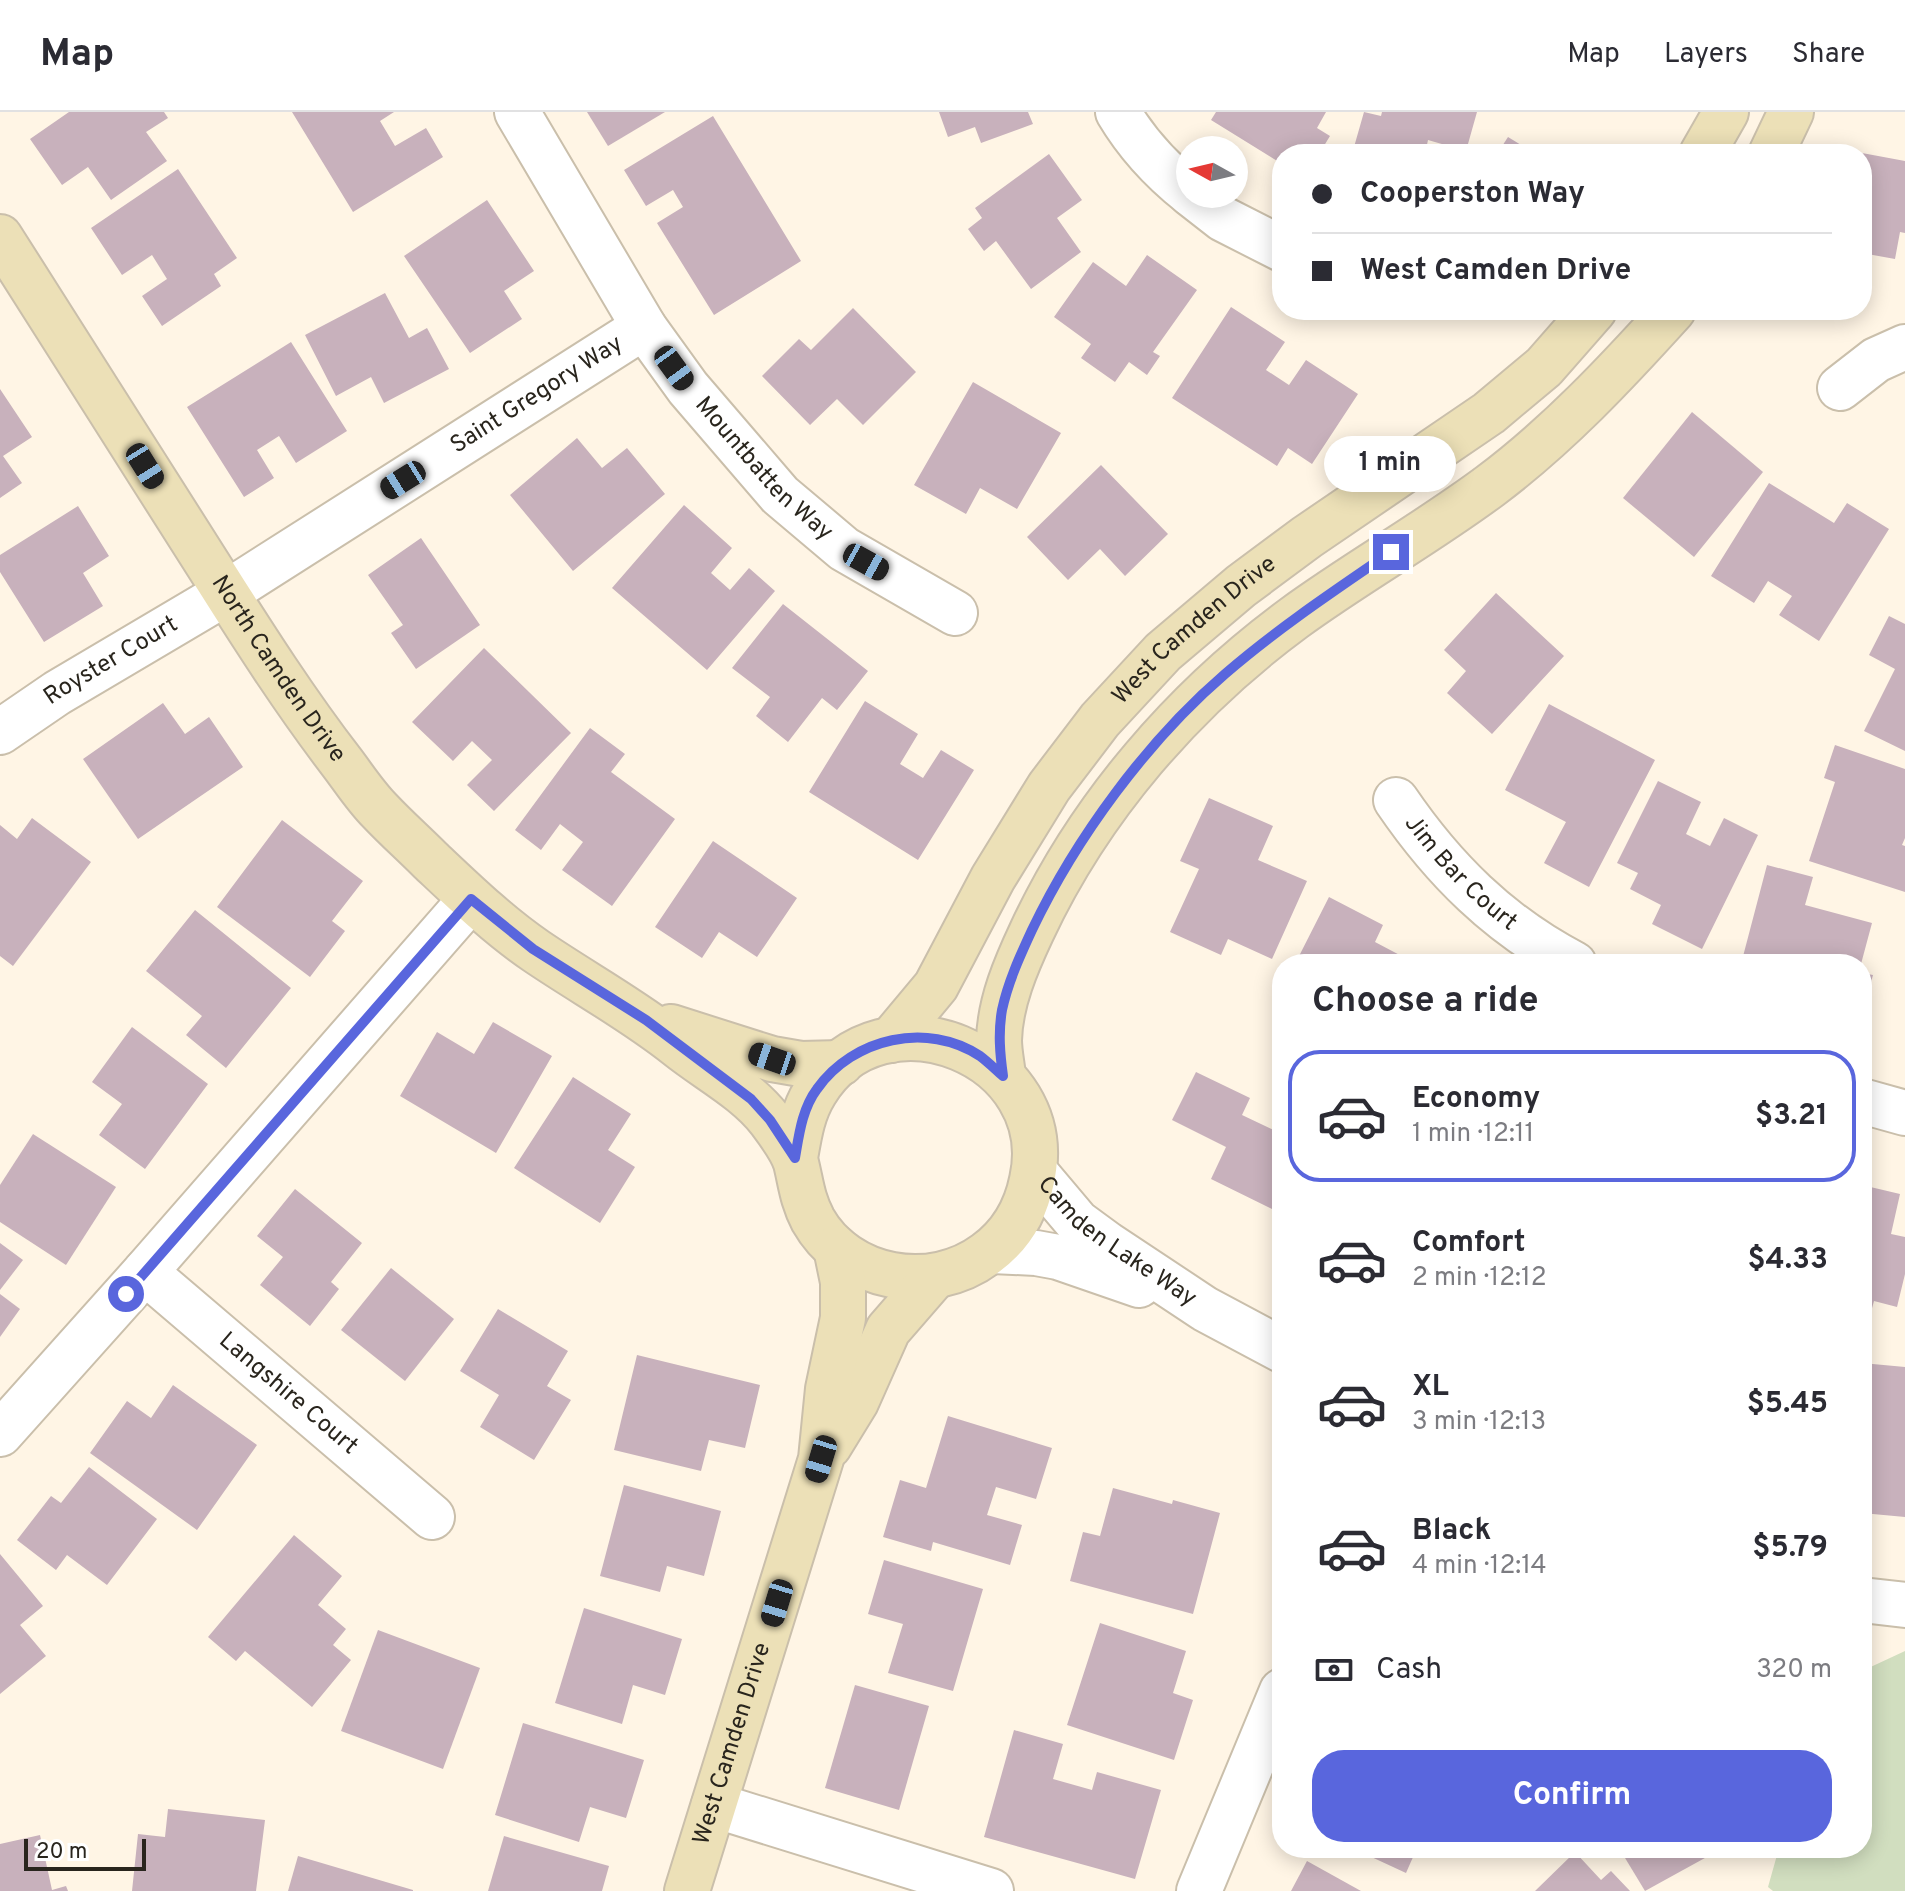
<!DOCTYPE html>
<html lang="en">
<head>
<meta charset="utf-8">
<style>
  :root { --surface:#fff; --page:#f2f2f3; --text:#2b2b33; --muted:#7c7c81; --line:#e1e1e2; --accent:#5966dd }
  body { margin:0; font-family:Overpass,sans-serif; background:var(--page); color:var(--text); height:100vh; display:flex; flex-direction:column; font-size:30px; white-space:nowrap }
  * { box-sizing:border-box; margin:0 }
  p { font-size:26px; color:var(--muted) }
  .icon { flex:none; width:44px; height:44px; fill:none; stroke:currentColor; stroke-width:2; stroke-linecap:round; stroke-linejoin:round }
  .map { position:relative; flex:1; overflow:hidden }
  .drawer { position:absolute; left:1272px; top:842px; width:600px; height:904px; display:flex; flex-direction:column; background:var(--surface); border-radius:32px; box-shadow:0 4px 20px #0003 }
  .drawer>* { flex:none }
  .banner { position:absolute; left:1272px; top:32px; width:600px; height:176px; border-radius:32px; box-shadow:0 4px 20px #0003; display:grid; align-content:center; height:176px; padding:0 40px; background:var(--surface) }
  .needle { width:52px; rotate:278deg }
  .controls { position:absolute; left:1176px; top:24px; display:grid; gap:16px }
  .controls a { display:grid; place-items:center; width:72px; height:72px; border-radius:50%; background:var(--surface); box-shadow:0 4px 20px #0003; font-size:40px }
  .scale { position:absolute; left:24px; bottom:20px; width:122px; box-sizing:border-box; padding-left:8px; border:4px solid #29251d; border-top:0; font-size:22px; line-height:28px; white-space:nowrap; color:#29251d; -webkit-text-stroke:6px #fff; paint-order:stroke }
  .end { position:absolute; width:36px; height:36px; margin:-18px; border:10px solid #5966dd; background:#fff; box-shadow:0 0 0 4px #fff }
  .from { border-radius:50% }
  .bubble { position:absolute; height:56px; border-radius:28px; background:var(--surface); box-shadow:0 4px 20px #0003; font-size:26px; font-weight:700; line-height:56px; text-align:center }
  .car { position:absolute; width:24px; height:48px; margin:-24px -12px; border-radius:10px; box-shadow:0 0 6px 2px #0007; background:linear-gradient(#222 24%,#8ab4d8 0 40%,#222 0 76%,#8ab4d8 0 86%,#222 0) }
  .banner b { display:flex; align-items:center; gap:28px; height:76px; font-size:30px }
  .banner b+b { border-top:2px solid var(--line) }
  .banner i { width:20px; height:20px; background:var(--text) }
  ul { padding:0; list-style:none }
  li { display:flex; align-items:center; gap:24px; height:132px; margin:0 16px 12px; padding:0 24px; border:4px solid transparent; border-radius:32px }
  li div { flex:1 }
  li b { display:block; font-size:30px }
  li em { font-style:normal; font-weight:700 }
  li.active { border-color:var(--accent) }
  li>.icon { width:72px; height:72px; stroke-width:1.5 }
  h2 { padding:0 40px; font-size:36px; line-height:96px }
  .pay { display:flex; align-items:center; gap:20px; height:88px; padding:0 40px; font-size:30px }
  .pay p { margin-inline-start:auto }
  .button { display:flex; gap:16px; margin-top:auto; padding:16px 40px }
  .button a { flex:1; height:92px; border-radius:32px; background:var(--accent); color:#fff; font-size:32px; font-weight:700; line-height:92px; text-align:center }
  header { display:flex; align-items:center; gap:48px; box-sizing:border-box; height:112px; padding:0 40px; background:var(--surface); border-bottom:2px solid var(--line) }
  header strong { font-size:38px }
  nav { display:flex; gap:44px; margin-inline-start:auto; font-size:28px }
  .map>svg:first-child { display:block }
  .green { fill:#d1debf }
  .building { fill:#c8b1bc }
  .lines { fill:none; stroke-linecap:round; stroke-linejoin:round }
  .street-casing { stroke:#cabfab; stroke-width:48 }
  .secondary-casing { stroke:#cabfab; stroke-width:48 }
  .street { stroke:#fff; stroke-width:44 }
  .secondary { stroke:#ece0b7; stroke-width:44 }
  .route { stroke:#5966dd; stroke-width:10 }
  .labels { text-anchor:middle; dominant-baseline:central; stroke-width:6; stroke-linejoin:round; paint-order:stroke }
  .street-label { font-size:24px; fill:#29251d; stroke:#fff }
</style>
</head>
<body>
<header>
<strong>Map</strong>
<nav><a>Map</a><a>Layers</a><a>Share</a></nav>
</header>
<div class="map">
<svg width="1905" height="1779" viewBox="0 0 1905 1779">
  <rect width="100%" height="100%" fill="#fff5e5"/>
  <polygon class="green" points="1905,1539 1905,1779 1773,1779 1768,1775 1779,1736 1862,1736 1862,1559"/>
  <g class="building">
    <polygon points="69,0 164,0 168,6 146,20 167,49 111,88 88,55 62,73 30,27"/>
    <polygon points="292,0 394,0 380,9 395,34 426,16 443,45 353,100"/>
    <polygon points="587,0 665,0 608,34"/>
    <polygon points="939,0 1028,0 1033,12 981,31 975,15 948,25"/>
    <polygon points="1216,0 1326,0 1317,16 1330,24 1319,42 1282,42 1282,52 1211,8"/>
    <polygon points="1364,0 1381,4 1382,0 1477,0 1466,39 1428,28 1425,42 1352,42"/>
    <polygon points="713,4 801,149 714,203 657,111 683,95 673,78 646,94 624,58"/>
    <polygon points="1508,25 1536,42 1497,42"/>
    <polygon points="1862,41 1905,49 1905,121 1900,120 1895,147 1862,141"/>
    <polygon points="1049,42 1082,88 1057,106 1081,140 1031,177 996,129 984,139 968,117 982,106 975,96"/>
    <polygon points="178,57 237,146 214,162 221,174 162,214 142,184 167,167 152,143 122,163 91,116"/>
    <polygon points="487,88 534,159 504,179 522,207 470,241 404,144"/>
    <polygon points="1147,143 1197,178 1153,240 1160,244 1147,263 1129,250 1115,270 1081,246 1091,232 1054,205 1093,150 1126,174"/>
    <polygon points="385,181 409,226 427,216 449,257 384,291 371,265 336,284 305,223"/>
    <polygon points="1231,195 1285,230 1266,258 1289,273 1306,248 1358,282 1312,352 1288,336 1277,354 1172,286"/>
    <polygon points="853,196 916,260 863,313 837,287 810,313 762,264 799,227 811,238"/>
    <polygon points="291,230 347,319 296,351 279,324 257,338 274,366 244,385 187,295"/>
    <polygon points="973,270 1061,321 1017,397 980,376 966,402 914,373"/>
    <polygon points="0,277 32,325 3,344 22,371 0,386"/>
    <polygon points="1692,300 1763,360 1694,445 1623,386"/>
    <polygon points="577,326 602,356 627,336 665,382 573,459 510,383"/>
    <polygon points="1101,353 1168,422 1125,464 1100,437 1068,468 1027,425"/>
    <polygon points="1769,371 1834,411 1847,391 1889,417 1819,529 1779,503 1792,484 1768,469 1754,491 1711,464"/>
    <polygon points="684,393 732,436 711,461 730,478 749,456 775,479 707,558 612,476"/>
    <polygon points="78,394 109,444 83,461 103,494 44,530 0,460 0,443"/>
    <polygon points="421,426 480,513 416,557 391,521 403,513 368,463"/>
    <polygon points="1496,481 1564,544 1492,622 1447,581 1466,559 1444,538"/>
    <polygon points="783,492 868,559 837,598 822,586 788,630 756,604 770,585 732,556"/>
    <polygon points="1889,504 1905,512 1905,639 1864,619 1895,557 1869,543"/>
    <polygon points="484,536 571,621 494,699 467,673 492,648 472,629 453,649 412,610"/>
    <polygon points="865,589 918,622 900,652 923,666 941,638 974,658 918,748 809,680"/>
    <polygon points="163,591 185,622 209,605 243,655 138,727 83,647"/>
    <polygon points="1549,592 1655,648 1589,775 1544,751 1566,710 1505,678"/>
    <polygon points="590,616 625,642 611,660 675,707 612,794 562,758 583,730 560,712 541,738 515,718"/>
    <polygon points="1835,633 1905,657 1905,726 1902,733 1905,734 1905,780 1809,749 1835,670 1824,666"/>
    <polygon points="1658,669 1701,690 1686,722 1710,734 1724,706 1758,723 1702,837 1652,812 1661,793 1630,777 1638,761 1617,751"/>
    <polygon points="1209,686 1273,714 1258,748 1307,769 1272,847 1228,827 1221,843 1170,820 1199,757 1180,749"/>
    <polygon points="32,706 91,750 13,854 0,844 0,713 17,727"/>
    <polygon points="282,708 363,769 332,809 345,819 310,865 217,795"/>
    <polygon points="713,729 797,786 757,845 719,820 702,846 655,815"/>
    <polygon points="1767,753 1813,765 1805,793 1872,811 1861,852 1741,852"/>
    <polygon points="1329,785 1383,813 1375,830 1411,849 1410,852 1295,852"/>
    <polygon points="195,798 291,876 226,956 186,923 202,904 146,859"/>
    <polygon points="1862,861 1873,863 1863,900 1862,900"/>
    <polygon points="493,910 552,944 496,1041 400,984 437,920 474,942"/>
    <polygon points="132,915 208,972 145,1057 99,1023 122,992 92,970"/>
    <polygon points="1196,960 1250,986 1242,1003 1282,1022 1282,1102 1211,1067 1226,1035 1172,1008"/>
    <polygon points="573,965 631,1002 608,1038 635,1055 600,1111 514,1056"/>
    <polygon points="33,1022 116,1075 66,1153 0,1110 0,1073"/>
    <polygon points="1862,1073 1900,1082 1891,1122 1905,1125 1905,1162 1897,1195 1874,1189 1866,1218 1862,1217"/>
    <polygon points="295,1077 362,1131 331,1170 339,1177 310,1214 260,1173 283,1145 257,1124"/>
    <polygon points="0,1131 23,1148 0,1178"/>
    <polygon points="391,1156 454,1207 405,1269 341,1218"/>
    <polygon points="0,1182 20,1197 0,1225"/>
    <polygon points="498,1197 568,1239 547,1274 571,1288 534,1348 480,1315 499,1283 460,1259"/>
    <polygon points="637,1243 760,1273 745,1336 709,1328 701,1359 614,1338"/>
    <polygon points="1862,1251 1905,1255 1905,1405 1862,1401"/>
    <polygon points="173,1273 257,1333 197,1418 90,1341 127,1289 151,1306"/>
    <polygon points="948,1304 1052,1336 1036,1387 996,1375 987,1403 1022,1413 1010,1453 933,1430 931,1439 883,1425 900,1368 926,1376"/>
    <polygon points="89,1355 157,1407 107,1473 67,1443 56,1458 17,1428 51,1384 61,1391"/>
    <polygon points="624,1373 721,1399 704,1464 667,1454 660,1480 600,1464"/>
    <polygon points="1113,1376 1172,1392 1173,1388 1220,1401 1193,1502 1070,1469 1083,1420 1100,1424"/>
    <polygon points="294,1423 342,1464 318,1493 346,1517 333,1533 351,1548 312,1595 245,1539 236,1549 208,1525"/>
    <polygon points="0,1442 43,1494 20,1513 46,1544 0,1582"/>
    <polygon points="884,1448 983,1477 953,1579 888,1561 903,1512 868,1502"/>
    <polygon points="584,1496 682,1527 665,1583 633,1573 622,1612 555,1591"/>
    <polygon points="1100,1511 1186,1539 1173,1581 1193,1588 1174,1648 1067,1613"/>
    <polygon points="378,1518 480,1556 443,1657 341,1619"/>
    <polygon points="855,1573 929,1594 899,1698 825,1676"/>
    <polygon points="523,1611 644,1648 626,1706 590,1695 579,1730 495,1703"/>
    <polygon points="1014,1618 1063,1632 1053,1667 1092,1678 1097,1660 1161,1678 1135,1767 984,1725"/>
    <polygon points="168,1697 265,1708 256,1779 132,1779 138,1722 165,1725"/>
    <polygon points="40,1723 52,1778 66,1774 68,1779 0,1779 0,1732"/>
    <polygon points="504,1724 609,1754 602,1779 488,1779"/>
    <polygon points="1352,1736 1417,1736 1406,1761"/>
    <polygon points="1619,1736 1723,1736 1645,1779"/>
    <polygon points="1575,1740 1601,1768 1611,1759 1630,1779 1535,1779"/>
    <polygon points="298,1744 413,1778 413,1779 288,1779"/>
    <polygon points="1307,1749 1361,1779 1291,1779"/>
  </g>
  <g class="lines">
    <defs>
      <g id="street">
        <path id="s1" d="M517,0L644,215L688,276L780,383L844,437L955,501"/>
        <path d="M1118,0C1137,32 1161,58 1190,81"/>
        <polyline points="1191,82 1223,107 1282,137"/>
        <polyline points="1840,276 1876,248 1905,235"/>
        <path id="s2" d="M0,620L57,581L226,481L644,215"/>
        <path id="s3" d="M1396,688C1443,757 1499,813 1574,852"/>
        <polyline points="1862,989 1905,1001"/>
        <path id="s4" d="M1034,1059L1077,1110L1107,1132L1205,1197L1282,1238"/>
        <polyline points="992,1139 1036,1141 1058,1145 1139,1173"/>
        <path id="s5" d="M145,1160L432,1405"/>
        <polyline points="0,1322 145,1160 471,787"/>
        <polyline points="1862,1488 1905,1493"/>
        <polyline points="714,1693 991,1779"/>
        <polyline points="1199,1779 1282,1579"/>
      </g>
      <g id="secondary">
        <polyline points="1702,42 1726,0"/>
        <polyline points="1771,42 1791,0"/>
        <path id="s6" d="M0,125C71,237 143,350 214,462C255,527 296,591 343,652C355,668 366,685 380,699C396,716 414,732 430,748C464,780 498,813 536,839C583,871 633,898 677,933C708,958 746,977 770,1008C779,1020 792,1037 796,1051C801,1071 802,1087 813,1108C847,1168 931,1183 986,1142C1011,1124 1026,1098 1032,1068C1060,943 882,870 815,980C802,1001 799,1023 795,1046"/>
        <polyline points="671,915 772,947 801,952 841,951"/>
        <path id="s7" d="M891,928L936,874L993,766L1049,675L1100,608L1163,540L1241,474L1307,425L1489,301L1544,255L1594,198"/>
        <path d="M1003,964C1002,953 999,940 999,928C1000,890 1016,853 1032,819C1090,695 1184,587 1294,506C1357,460 1427,421 1490,374C1558,323 1616,261 1673,198"/>
        <polyline points="829,1334 856,1290 888,1218 934,1165"/>
        <path id="s8" d="M687,1779L821,1347L828,1277L843,1206V1170L836,1136"/>
      </g>
    </defs>
    <use href="#street" class="street-casing"/>
    <use href="#secondary" class="secondary-casing"/>
    <use href="#street" class="street"/>
    <use href="#secondary" class="secondary"/>
  </g>
  <g class="lines">
    <path class="route" d="M126,1182L471,787L533,837L646,908L751,987L770,1008L795,1046C799,1023 802,997 817,977C853,926 927,909 980,944C988,950 996,958 1003,964C1000,942 998,921 1002,898C1008,870 1020,844 1032,818C1076,726 1147,629 1225,562C1277,517 1334,479 1391,440"/>
  </g>
  <g class="labels">
    <g class="street-label">
      <text stroke="none"><textPath href="#s2" startOffset="634">Saint Gregory Way</textPath></text>
      <text stroke="none"><textPath href="#s1" startOffset="436">Mountbatten Way</textPath></text>
      <text stroke="none"><textPath href="#s7" startOffset="514">West Camden Drive</textPath></text>
      <text stroke="none"><textPath href="#s2" startOffset="132">Royster Court</textPath></text>
      <text stroke="none"><textPath href="#s6" startOffset="514">North Camden Drive</textPath></text>
      <text stroke="none"><textPath href="#s3" startOffset="98">Jim Bar Court</textPath></text>
      <text stroke="none"><textPath href="#s4" startOffset="110">Camden Lake Way</textPath></text>
      <text stroke="none"><textPath href="#s5" startOffset="188">Langshire Court</textPath></text>
      <text stroke="none"><textPath href="#s8" startOffset="154">West Camden Drive</textPath></text>
    </g>
  </g>
</svg>
<div class="controls">
<a><svg class="needle" viewBox="-14 -14 28 28"><path d="M0-13l5 13h-10z" fill="#e53935"/><path d="M0 13l5-13h-10z" fill="#7c7c81"/></svg></a>
</div>
<div class="scale">20 m</div>
<i class="end from" style="left:126px;top:1182px"></i>
<i class="end" style="left:1391px;top:440px"></i>
<div class="bubble" style="left:1324px;top:324px;width:132px">1 min</div>
<i class="car" style="left:674px;top:256px;rotate:144deg"></i>
<i class="car" style="left:145px;top:354px;rotate:148deg"></i>
<i class="car" style="left:403px;top:368px;rotate:238deg"></i>
<i class="car" style="left:866px;top:450px;rotate:119deg"></i>
<i class="car" style="left:772px;top:947px;rotate:289deg"></i>
<i class="car" style="left:821px;top:1347px;rotate:197deg"></i>
<i class="car" style="left:777px;top:1491px;rotate:197deg"></i>
<div class="banner">
<b><i class="from"></i>Cooperston Way</b>
<b><i></i>West Camden Drive</b>
</div>
<section class="drawer">
<h2>Choose a ride</h2>
<ul>
<li class="active"><svg class="icon" aria-label="car" viewBox="0 0 24 24"><path d="M5 17H2v-5l4-1 3-4h7l3 4 3 1v5h-3M9 17h6M6 11h13"/><circle cx="7" cy="17" r="2"/><circle cx="17" cy="17" r="2"/></svg><div><b>Economy</b><p>1 min · 12:11</p></div><em>$3.21</em></li>
<li><svg class="icon" aria-label="car" viewBox="0 0 24 24"><path d="M5 17H2v-5l4-1 3-4h7l3 4 3 1v5h-3M9 17h6M6 11h13"/><circle cx="7" cy="17" r="2"/><circle cx="17" cy="17" r="2"/></svg><div><b>Comfort</b><p>2 min · 12:12</p></div><em>$4.33</em></li>
<li><svg class="icon" aria-label="car" viewBox="0 0 24 24"><path d="M5 17H2v-5l4-1 3-4h7l3 4 3 1v5h-3M9 17h6M6 11h13"/><circle cx="7" cy="17" r="2"/><circle cx="17" cy="17" r="2"/></svg><div><b>XL</b><p>3 min · 12:13</p></div><em>$5.45</em></li>
<li><svg class="icon" aria-label="car" viewBox="0 0 24 24"><path d="M5 17H2v-5l4-1 3-4h7l3 4 3 1v5h-3M9 17h6M6 11h13"/><circle cx="7" cy="17" r="2"/><circle cx="17" cy="17" r="2"/></svg><div><b>Black</b><p>4 min · 12:14</p></div><em>$5.79</em></li>
</ul>
<div class="pay"><svg class="icon" aria-label="cash" viewBox="0 0 24 24"><path d="M3 7h18v10H3z"/><circle cx="12" cy="12" r="2"/></svg>Cash<p>320 m</p></div>
<div class="button"><a>Confirm</a></div>
</section>
</div>
</body>
</html>
